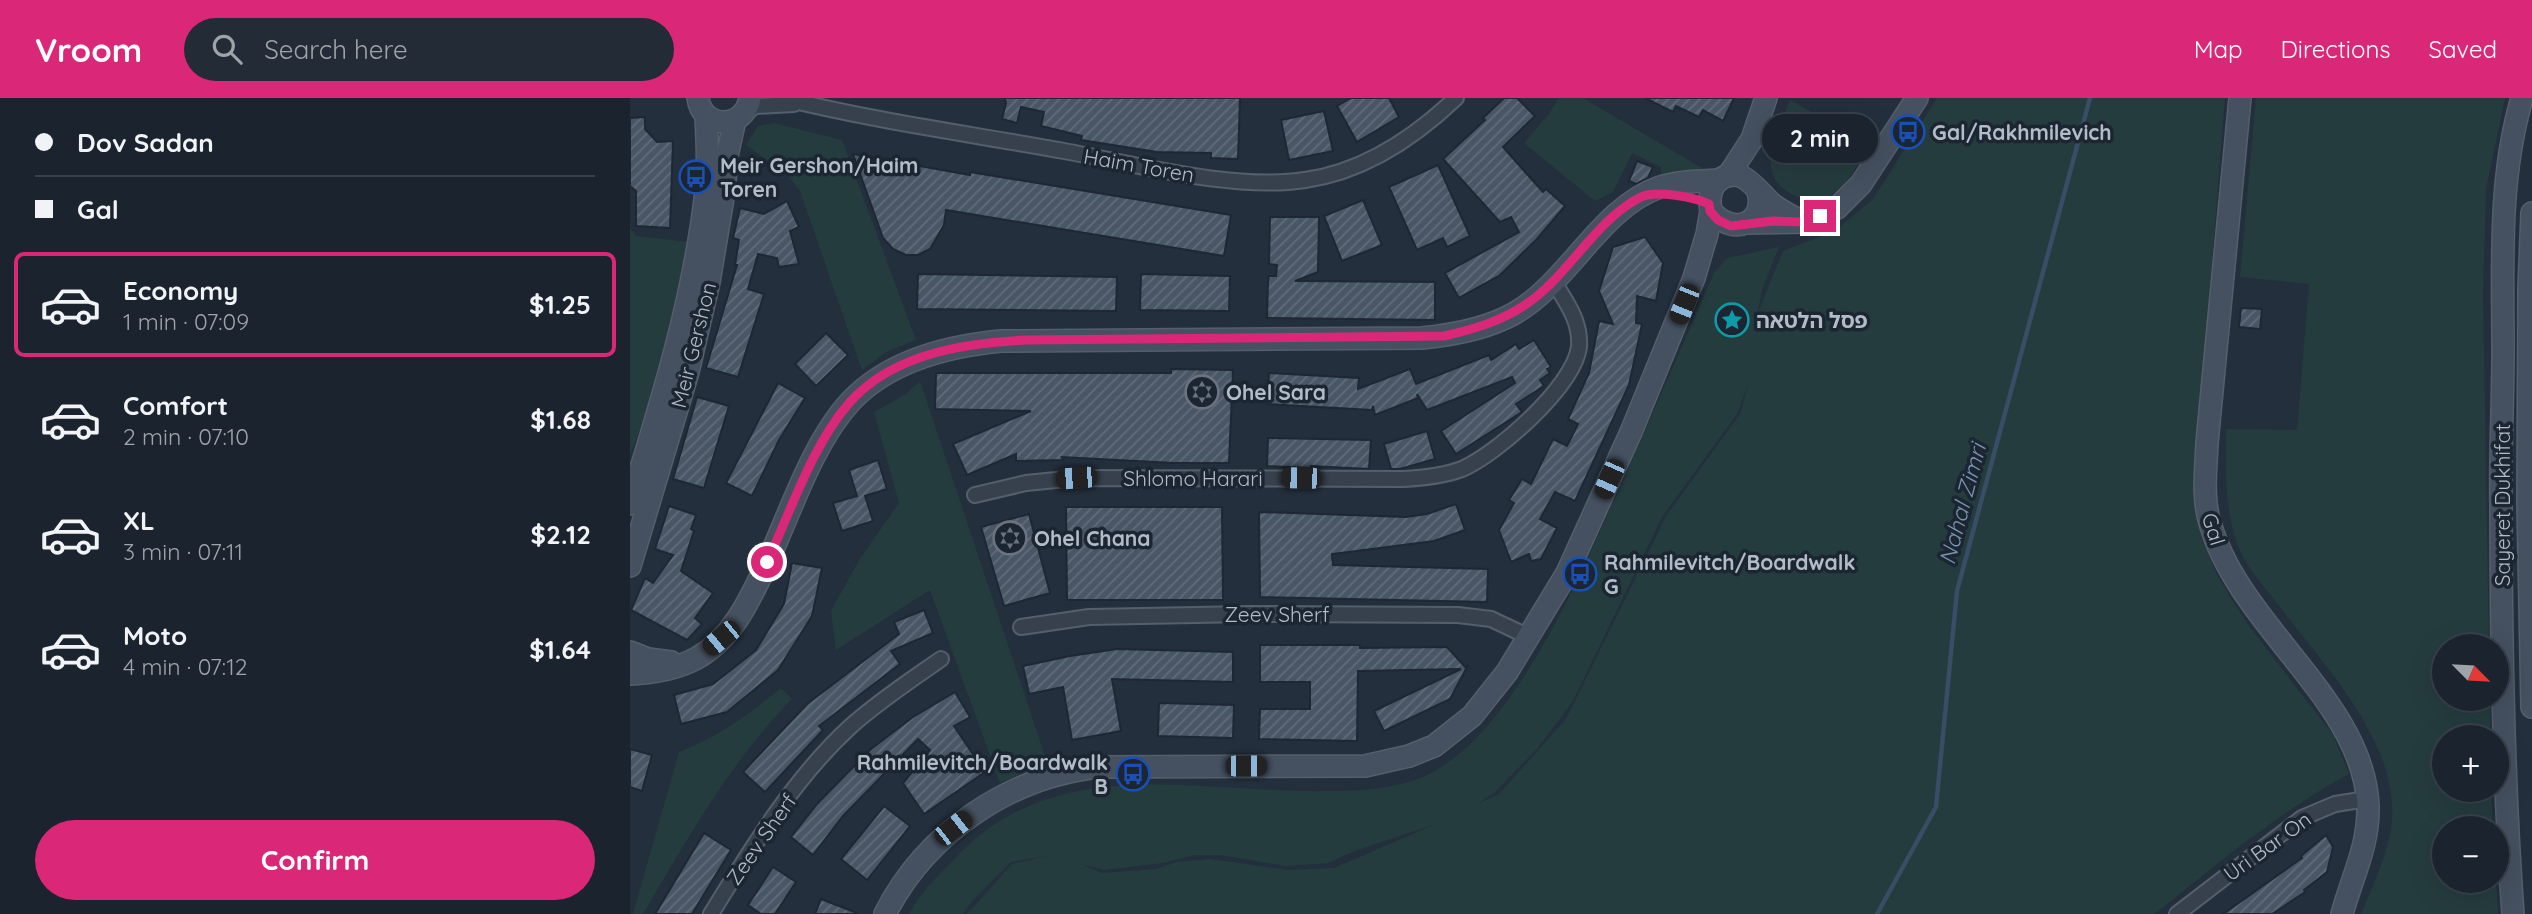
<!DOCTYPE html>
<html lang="en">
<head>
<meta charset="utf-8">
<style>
  :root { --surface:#1a232e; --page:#232b36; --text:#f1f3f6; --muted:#9fa4aa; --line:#38404a; --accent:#db2777 }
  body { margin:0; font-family:Quicksand,"Noto Sans Hebrew",sans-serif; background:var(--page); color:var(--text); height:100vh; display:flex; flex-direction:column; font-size:26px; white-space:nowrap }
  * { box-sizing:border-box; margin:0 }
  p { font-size:23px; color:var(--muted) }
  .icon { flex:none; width:38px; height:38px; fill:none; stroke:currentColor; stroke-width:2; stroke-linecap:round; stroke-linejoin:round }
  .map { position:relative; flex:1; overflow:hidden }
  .details { display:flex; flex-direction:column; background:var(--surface); width:630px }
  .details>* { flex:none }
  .hud { display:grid; align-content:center; height:154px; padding:0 35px; background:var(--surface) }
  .needle { width:46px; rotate:114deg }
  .fabs { position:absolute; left:1802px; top:536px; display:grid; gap:14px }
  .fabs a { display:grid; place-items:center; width:77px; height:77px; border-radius:50%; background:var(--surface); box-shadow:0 7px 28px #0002,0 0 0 2px var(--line); font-size:35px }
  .end { position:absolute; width:32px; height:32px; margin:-16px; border:9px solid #db2777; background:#fff; box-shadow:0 0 0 4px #fff }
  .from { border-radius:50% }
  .bubble { position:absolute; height:49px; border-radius:24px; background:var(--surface); box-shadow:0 7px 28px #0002,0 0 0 2px var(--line); font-size:23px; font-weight:800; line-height:49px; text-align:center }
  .car { position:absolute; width:21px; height:42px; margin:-21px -10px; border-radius:9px; box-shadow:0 0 5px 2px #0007; background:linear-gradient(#222 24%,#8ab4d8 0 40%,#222 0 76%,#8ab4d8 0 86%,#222 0) }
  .hud b { display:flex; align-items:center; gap:24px; height:66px; font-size:26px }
  .hud b+b { border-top:2px solid var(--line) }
  .hud i { width:18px; height:18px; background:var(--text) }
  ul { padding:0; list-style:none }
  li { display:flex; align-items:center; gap:21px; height:105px; margin:0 14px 10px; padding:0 21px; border:4px solid transparent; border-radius:10px }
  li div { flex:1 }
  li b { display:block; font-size:26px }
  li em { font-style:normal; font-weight:800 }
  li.selected { border-color:var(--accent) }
  li>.icon { width:63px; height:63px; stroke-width:1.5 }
  .button { display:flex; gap:14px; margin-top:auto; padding:14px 35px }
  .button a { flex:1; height:80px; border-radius:42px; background:var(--accent); color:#fff; font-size:28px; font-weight:800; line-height:80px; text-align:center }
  header { display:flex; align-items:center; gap:42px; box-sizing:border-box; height:98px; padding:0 35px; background:var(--accent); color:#fff }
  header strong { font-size:33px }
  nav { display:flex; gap:38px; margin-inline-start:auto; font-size:24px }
  .search { width:490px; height:63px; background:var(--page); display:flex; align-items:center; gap:18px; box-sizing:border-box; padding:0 24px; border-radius:38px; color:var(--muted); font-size:26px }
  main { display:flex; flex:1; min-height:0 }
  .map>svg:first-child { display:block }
  .green { fill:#253c3e; fill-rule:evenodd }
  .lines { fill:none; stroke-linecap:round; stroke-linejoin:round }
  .stream { stroke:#384d66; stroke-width:4.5 }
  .building { fill:url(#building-hatch); stroke:#1e2834; stroke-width:2 }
  .street-casing { stroke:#555f6b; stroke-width:18 }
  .secondary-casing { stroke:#555f6b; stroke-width:24 }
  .street { stroke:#37414d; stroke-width:14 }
  .secondary { stroke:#455060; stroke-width:21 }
  .route { stroke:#db2777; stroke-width:9 }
  .labels { text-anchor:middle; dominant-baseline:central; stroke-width:7; stroke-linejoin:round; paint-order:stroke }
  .poi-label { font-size:21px; font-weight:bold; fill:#b2bcc8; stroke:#1c2632; text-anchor:start }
  .street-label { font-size:21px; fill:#b2bcc8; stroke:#1c2632 }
  .water-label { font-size:23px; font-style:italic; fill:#7a93b0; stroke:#1c2632 }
</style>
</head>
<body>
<header>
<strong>Vroom</strong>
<div class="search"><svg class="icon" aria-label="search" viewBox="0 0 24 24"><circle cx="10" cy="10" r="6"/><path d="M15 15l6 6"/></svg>Search here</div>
<nav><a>Map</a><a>Directions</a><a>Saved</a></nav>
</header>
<main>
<section class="details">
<div class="hud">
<b><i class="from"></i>Dov Sadan</b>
<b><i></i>Gal</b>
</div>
<ul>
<li class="selected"><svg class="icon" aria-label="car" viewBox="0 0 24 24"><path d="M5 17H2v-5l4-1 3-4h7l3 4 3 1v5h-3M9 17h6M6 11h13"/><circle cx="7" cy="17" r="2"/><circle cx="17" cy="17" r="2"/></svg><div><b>Economy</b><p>1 min · 07:09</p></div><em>$1.25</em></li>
<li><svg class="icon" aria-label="car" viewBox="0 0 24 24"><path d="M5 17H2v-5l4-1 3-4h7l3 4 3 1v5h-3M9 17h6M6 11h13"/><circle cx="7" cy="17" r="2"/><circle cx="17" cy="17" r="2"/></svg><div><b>Comfort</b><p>2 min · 07:10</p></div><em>$1.68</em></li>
<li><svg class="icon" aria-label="car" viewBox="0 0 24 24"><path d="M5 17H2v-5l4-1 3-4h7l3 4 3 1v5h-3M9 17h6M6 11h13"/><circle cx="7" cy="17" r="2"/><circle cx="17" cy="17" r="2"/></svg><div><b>XL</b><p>3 min · 07:11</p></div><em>$2.12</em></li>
<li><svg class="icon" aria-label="car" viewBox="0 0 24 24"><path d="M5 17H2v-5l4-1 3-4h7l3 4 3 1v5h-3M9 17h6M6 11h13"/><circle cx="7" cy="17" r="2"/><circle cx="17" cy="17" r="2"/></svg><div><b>Moto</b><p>4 min · 07:12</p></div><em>$1.64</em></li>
</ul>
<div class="button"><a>Confirm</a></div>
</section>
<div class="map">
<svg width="1902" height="816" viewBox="0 0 1902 816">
  <defs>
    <pattern id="building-hatch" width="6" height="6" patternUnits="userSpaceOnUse" patternTransform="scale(1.75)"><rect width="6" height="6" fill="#495666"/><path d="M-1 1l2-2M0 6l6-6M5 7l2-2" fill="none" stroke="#616c7a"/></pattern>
  </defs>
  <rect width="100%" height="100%" fill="#232f3d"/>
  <g class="green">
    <polygon points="929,0 953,0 1072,70 1065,75 1031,76 1031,69 1002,55 983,94 965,103 894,45 918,17"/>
    <path d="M1307,0H1595L1564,395L1571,439L1587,477L1616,524L1703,637L1719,676C1649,714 1586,766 1525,816H337L382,766L417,758L381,764L341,804L333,816H279C291,793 313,773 331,754C431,653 575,696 701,693C736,693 777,690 808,671C891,621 954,469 993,382C1024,313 1054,244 1084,175L1097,160L1149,149L1132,192L1127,217L1153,153L1205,133L1243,101ZM1119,284L1110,316L1036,418L936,621L869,696L847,706L864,695L907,651L943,603L1032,419L1107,316ZM806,726L704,770L658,772L580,761L547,764L526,771L472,775L451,766L474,772L533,765L564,757H591L656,768L698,765L727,752Z"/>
    <path d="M1626,0H1875L1856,91L1853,196L1859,548H1815V600H1860L1861,639H1815V691H1861L1863,730H1815V782H1866L1868,816H1731C1742,789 1756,760 1761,731C1773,650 1698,572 1653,513C1641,496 1625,480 1615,462C1593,423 1596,374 1596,331L1667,332L1679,186L1610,179Z"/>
    <path d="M1160,2L1238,45C1229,65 1221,84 1201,97C1180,110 1145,95 1141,70C1138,49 1153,21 1160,2Z"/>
    <polygon points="144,25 212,42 286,242 256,254 232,272 170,93 158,78 116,47 128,28"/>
    <polygon points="0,131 6,138 58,144 23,299 0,357"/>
    <polygon points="290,283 418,667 370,685 300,492 206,552 201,513 229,462 269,405 244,314 276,296"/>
    <path d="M151,590L162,601C100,664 58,740 13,816H3L49,654C93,636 115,619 151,590Z"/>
  </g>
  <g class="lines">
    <polyline class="stream" points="1247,816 1306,709 1327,493 1460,0"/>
  </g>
  <g class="building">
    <polygon points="375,0 610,0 608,61 581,60 581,55 527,54 451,42 452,38 411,28 414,14 391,9 387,25 372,21 376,5"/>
    <polygon points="721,0 759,0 769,19 727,44 707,8"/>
    <polygon points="874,0 887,0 905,18 873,49 913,94 916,91 935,108 907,141 869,178 829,200 815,175 889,134 881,119 870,124 813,61 855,22 853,20"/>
    <polygon points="1015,0 1104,0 1093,23 1073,12 1069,19 1046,8 1043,14"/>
    <polygon points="694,13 703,53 659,62 651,22"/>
    <polygon points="15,19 15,31 27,44 43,43 40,130 6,128 6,93 0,88 0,20"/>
    <polygon points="223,56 340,77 340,74 601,117 594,158 316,112 314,127 300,151 288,157 276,157 263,151 253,140"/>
    <polygon points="1007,63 1023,69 1018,80 1006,86 999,83"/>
    <polygon points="808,67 840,138 817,149 813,140 787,152 759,89"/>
    <polygon points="733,102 752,147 712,163 694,118"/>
    <polygon points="157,103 169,129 160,133 169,166 149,169 147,160 128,156 118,191 134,196 108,279 76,270 107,167 105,167 109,142 103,140 110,110 134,116"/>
    <polygon points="640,119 689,119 688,174 665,183 805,184 805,222 637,220 638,183 639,178 646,178 647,167 639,166"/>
    <polygon points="1015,139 1033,165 1026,203 1007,198 1006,225 1012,226 999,287 945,403 925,394 910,421 927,430 911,461 901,463 899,456 881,464 869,432 884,405 879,402 892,381 901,386 923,341 937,348 948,326 938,321 959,275 969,223 983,226 969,193 983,149"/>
    <polygon points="288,176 487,179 486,213 287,211"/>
    <polygon points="511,176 600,178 599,213 510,212"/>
    <polygon points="1611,210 1632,211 1630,231 1609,229"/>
    <polygon points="196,235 218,257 186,288 165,266"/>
    <polygon points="904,242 921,269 917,271 920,275 910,282 914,288 886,306 892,314 826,356 811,333 885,285 882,279 797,312 787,296 788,300 745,317 743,308 742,312 637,306 639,275 729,280 728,291 780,271 786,286 859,257 861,262 886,246 889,251"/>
    <polygon points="541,271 603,272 599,365 544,365 432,359 433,362 386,363 386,356 337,377 323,346 401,313 305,311 306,275 541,275"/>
    <polygon points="148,285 175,300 149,342 122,398 96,385"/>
    <polygon points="67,299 99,308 74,390 43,381"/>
    <polygon points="797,333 805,361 770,371 761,371 754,346"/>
    <polygon points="638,340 741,342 739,371 681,368 681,370 637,368"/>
    <polygon points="248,362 257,391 235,398 243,423 212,433 203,405 227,398 219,372"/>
    <polygon points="826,406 835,432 804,443 702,456 703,467 858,471 857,504 630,499 629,414 776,419 797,416"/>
    <polygon points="39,408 66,417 61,431 64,433 51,473 83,495 65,520 72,526 57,542 1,512 15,480 23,485 43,457 25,451"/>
    <polygon points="436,409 592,409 593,502 437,502"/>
    <polygon points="399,416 420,495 374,508 351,429"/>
    <polygon points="162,465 192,470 182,518 148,572 97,614 51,626 44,597 83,586 126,552 154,506"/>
    <polygon points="294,512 303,535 261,553 270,566 189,628 193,632 135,694 113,674 177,606 269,536 264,524"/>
    <polygon points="630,547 730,547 730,550 817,549 835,569 838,567 820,601 754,633 744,613 831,571 728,573 727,643 629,641 630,611 680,611 680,584 630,584"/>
    <polygon points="487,551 603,554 603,584 482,581 491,633 442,642 433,589 399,596 393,568 440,558"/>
    <polygon points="325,594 340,619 324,628 355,674 294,716 273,685 300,652 288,641 213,718 183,757 161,739 187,706 241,651 283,619"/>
    <polygon points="529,605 604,607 603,640 528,638"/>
    <polygon points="0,651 22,657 12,693 0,689"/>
    <polygon points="254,708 280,728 237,782 211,761"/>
    <polygon points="74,735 101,752 62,816 25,816"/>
    <polygon points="1696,737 1703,749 1697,774 1674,792 1675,794 1642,816 1593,816 1672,760 1671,758"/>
    <polygon points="143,769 166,784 145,816 131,816 118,807"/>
    <polygon points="191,801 227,815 227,816 185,816"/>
  </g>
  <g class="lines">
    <defs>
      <g id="street">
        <path d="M152,0C245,23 340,36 434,53C505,66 604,93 675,82C733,74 784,40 826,0"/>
        <polyline points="114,16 125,8 164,6"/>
        <path d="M345,397L396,385L446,380L773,381C793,380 813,378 832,371C867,356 944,288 949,249C951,223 936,204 924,184"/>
        <polyline points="391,529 459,519 618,516 828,517 861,521 899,539"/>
        <path d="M81,816C121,751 164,680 221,628C249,603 281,582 311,561"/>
        <polyline points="1547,816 1672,720 1705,706 1737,701"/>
      </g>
      <g id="secondary">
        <path d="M68,0C72,32 115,32 120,0"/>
        <path d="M1610,0L1577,345C1576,371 1572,399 1580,425C1609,528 1734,603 1738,708C1739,748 1722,779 1712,816"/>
        <polyline points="1098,78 1122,41 1136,0"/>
        <path d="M1127,91C1139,124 1104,140 1081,113C1079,102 1079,91 1088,83C1111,64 1127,93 1142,106C1151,113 1161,118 1171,123"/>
        <polyline points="1902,115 1899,190 1898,406 1902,609"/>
        <polyline points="1117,125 1175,124 1207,110 1231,86 1287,0"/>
        <path d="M0,406C32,303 64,200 76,93C79,68 77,43 76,18"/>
        <polyline points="0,468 58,274 79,184 94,94 97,58 105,22"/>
        <polyline points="0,554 18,561 41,564"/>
        <path d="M0,576C22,575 47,571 67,560C104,539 121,499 138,463C161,412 183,344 221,303C259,263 318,248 371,243L792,240C823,237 857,231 885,215C939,184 971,109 1030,89C1049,83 1070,83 1089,82"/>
        <path d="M255,816C296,735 380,678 470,669L735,668L779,658L804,648L842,618L877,574L937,475L1001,334L1064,180L1077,136L1081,113"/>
        <path d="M1883,816C1873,680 1871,543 1871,407C1870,356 1873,305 1873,253C1873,168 1868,82 1892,0"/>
      </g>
    </defs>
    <use href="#street" class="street-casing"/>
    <use href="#secondary" class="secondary-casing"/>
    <use href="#street" class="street"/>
    <use href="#secondary" class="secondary"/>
  </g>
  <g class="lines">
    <path class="route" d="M137,464C161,413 182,347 220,304C264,255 336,245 397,242L814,238C845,231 876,222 902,202C941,173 968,120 1011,99C1027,92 1064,99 1079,106L1080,113L1088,122L1101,128L1143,123L1175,124L1190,118"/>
  </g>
  <defs>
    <symbol id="bus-ring" viewBox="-11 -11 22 22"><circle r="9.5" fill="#1c2632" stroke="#1a4fb4" stroke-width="1.5"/><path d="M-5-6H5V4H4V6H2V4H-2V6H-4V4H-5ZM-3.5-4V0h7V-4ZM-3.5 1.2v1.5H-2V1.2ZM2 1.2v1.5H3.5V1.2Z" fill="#1a4fb4"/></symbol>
    <symbol id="sight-ring" viewBox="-11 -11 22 22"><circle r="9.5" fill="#1c2632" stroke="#0f9aa8" stroke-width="1.5"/><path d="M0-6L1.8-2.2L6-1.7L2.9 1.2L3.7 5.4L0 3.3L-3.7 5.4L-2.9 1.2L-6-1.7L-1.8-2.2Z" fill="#0f9aa8"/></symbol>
    <symbol id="synagogue-ring" viewBox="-11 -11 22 22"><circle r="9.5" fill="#1c2632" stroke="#6b7280" stroke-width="1.5"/><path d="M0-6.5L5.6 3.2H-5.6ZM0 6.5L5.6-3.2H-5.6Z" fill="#6b7280"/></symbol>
  </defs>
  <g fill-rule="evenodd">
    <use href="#bus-ring" x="1259" y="15" width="38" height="38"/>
    <use href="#bus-ring" x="47" y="60" width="38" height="38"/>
    <use href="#sight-ring" x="1083" y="203" width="38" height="38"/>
    <use href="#synagogue-ring" x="553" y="275" width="38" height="38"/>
    <use href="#synagogue-ring" x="361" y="421" width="38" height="38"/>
    <use href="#bus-ring" x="931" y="457" width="38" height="38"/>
    <use href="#bus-ring" x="484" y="657" width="38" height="38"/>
  </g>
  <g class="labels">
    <g class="poi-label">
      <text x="1302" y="34">Gal/Rakhmilevich</text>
      <text x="90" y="67">Meir Gershon/Haim<tspan x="90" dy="24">Toren</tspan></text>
      <text x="1126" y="222">פסל הלטאה</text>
      <text x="596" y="294">Ohel Sara</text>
      <text x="404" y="440">Ohel Chana</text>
      <text x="974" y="464">Rahmilevitch/Boardwalk<tspan x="974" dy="24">G</tspan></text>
      <text x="478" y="664" text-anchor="end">Rahmilevitch/Boardwalk<tspan x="478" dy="24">B</tspan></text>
    </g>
    <g class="street-label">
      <text transform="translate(509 67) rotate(10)">Haim Toren</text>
      <text transform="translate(63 247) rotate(-76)">Meir Gershon</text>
      <text x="563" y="380">Shlomo Harari</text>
      <text transform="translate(1872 407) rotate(-90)">Sayeret Dukhifat</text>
      <text transform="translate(1584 431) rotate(73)">Gal</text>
      <text x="647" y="516">Zeev Sherf</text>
      <text transform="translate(131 741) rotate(-55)">Zeev Sherf</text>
      <text transform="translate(1637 748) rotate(-36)">Uri Bar On</text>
    </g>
    <g class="water-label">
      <text transform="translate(1332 406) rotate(-75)">Nahal Zimri</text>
    </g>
  </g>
</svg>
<div class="fabs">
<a><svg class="needle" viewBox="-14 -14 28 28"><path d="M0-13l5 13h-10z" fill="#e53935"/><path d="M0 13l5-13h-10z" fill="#9fa4aa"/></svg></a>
<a>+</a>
<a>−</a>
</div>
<i class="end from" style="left:137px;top:464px"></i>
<i class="end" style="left:1190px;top:118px"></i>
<div class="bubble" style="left:1132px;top:16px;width:116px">2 min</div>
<i class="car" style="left:1054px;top:206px;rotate:202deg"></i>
<i class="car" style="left:446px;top:380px;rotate:266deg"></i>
<i class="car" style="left:671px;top:380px;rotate:271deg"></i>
<i class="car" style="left:979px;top:381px;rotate:204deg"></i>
<i class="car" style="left:91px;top:540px;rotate:231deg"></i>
<i class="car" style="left:616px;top:668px;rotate:90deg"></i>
<i class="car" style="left:323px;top:730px;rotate:52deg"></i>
</div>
</main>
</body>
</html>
